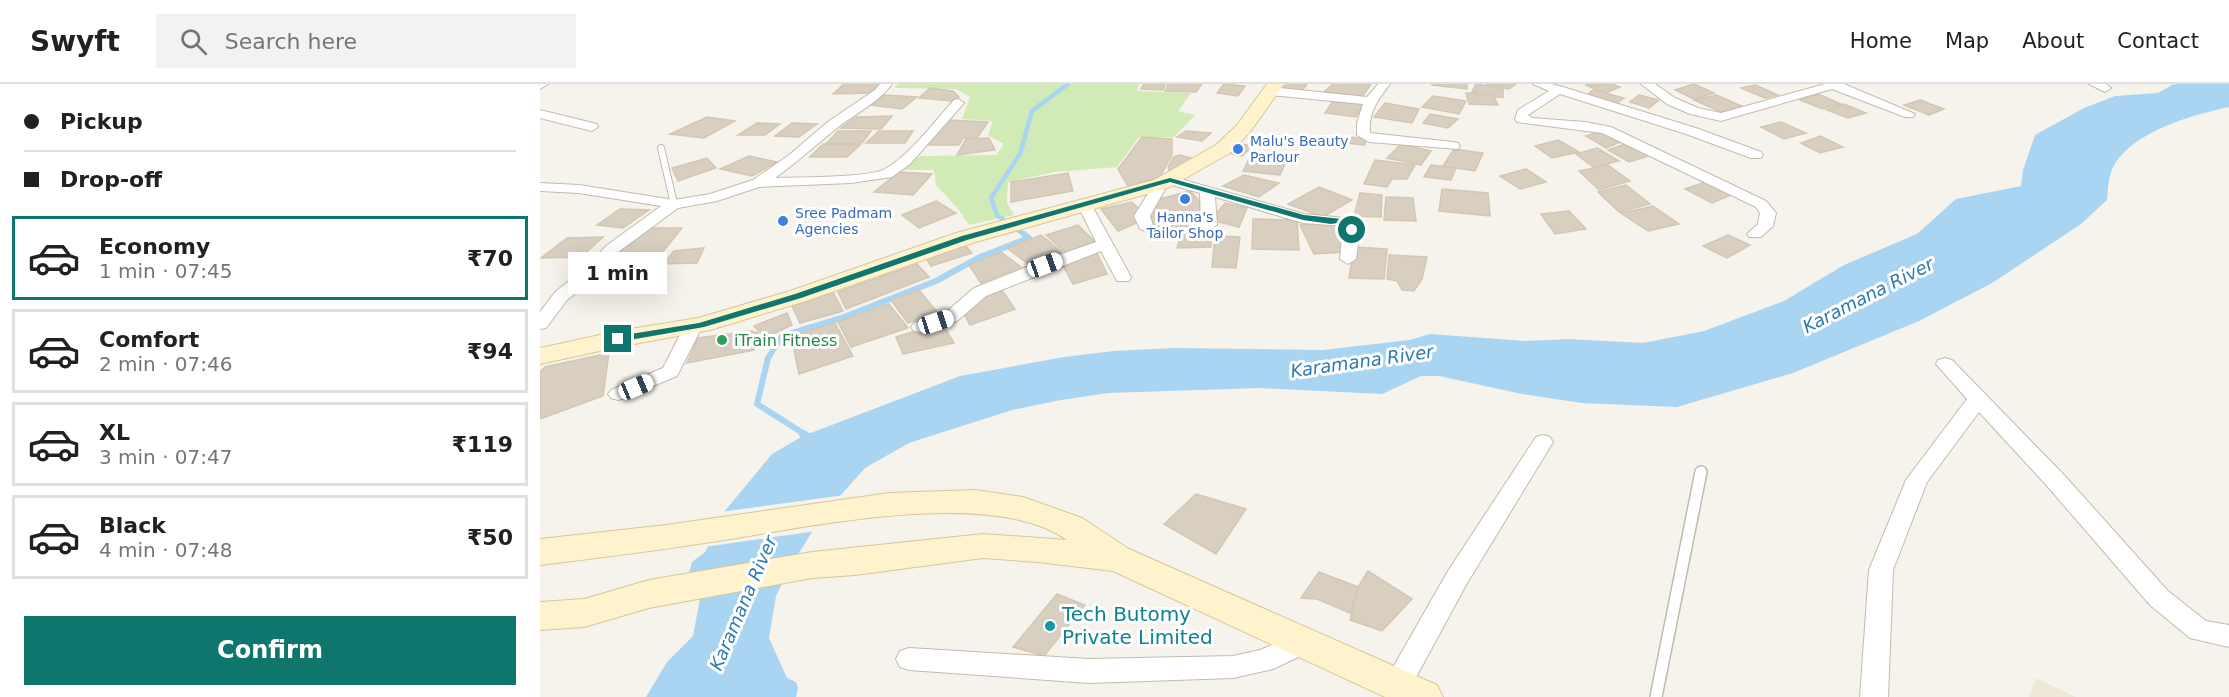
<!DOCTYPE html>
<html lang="en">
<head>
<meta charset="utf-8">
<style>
  :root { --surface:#fff; --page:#f2f2f2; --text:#202124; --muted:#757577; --line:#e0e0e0; --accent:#0f766e }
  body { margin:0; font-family:"DejaVu Sans",sans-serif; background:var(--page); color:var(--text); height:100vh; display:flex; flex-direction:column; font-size:22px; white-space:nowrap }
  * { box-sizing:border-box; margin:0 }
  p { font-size:20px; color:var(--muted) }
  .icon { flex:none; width:33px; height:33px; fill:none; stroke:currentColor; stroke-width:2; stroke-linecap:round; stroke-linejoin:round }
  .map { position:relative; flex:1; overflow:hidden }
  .panel { display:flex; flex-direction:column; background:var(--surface); width:540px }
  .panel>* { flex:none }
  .top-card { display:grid; align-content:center; height:132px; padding:0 24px; background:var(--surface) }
  .end { position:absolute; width:27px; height:27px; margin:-14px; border:8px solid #0f766e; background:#fff; box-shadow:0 0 0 3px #fff }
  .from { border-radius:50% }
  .bubble { position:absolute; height:42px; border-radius:0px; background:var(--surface); box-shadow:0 6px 24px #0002; font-size:20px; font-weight:600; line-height:42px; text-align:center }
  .car { position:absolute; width:18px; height:36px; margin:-18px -9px; border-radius:8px; box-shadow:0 0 4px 2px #0007; background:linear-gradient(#fff 24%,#345 0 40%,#fff 0 76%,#345 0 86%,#fff 0) }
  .top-card b { display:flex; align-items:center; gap:21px; height:57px; font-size:22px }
  .top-card b+b { border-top:2px solid var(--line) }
  .top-card i { width:15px; height:15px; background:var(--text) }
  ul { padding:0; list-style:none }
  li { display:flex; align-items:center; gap:18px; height:84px; margin:0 12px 9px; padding:0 12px; border:3px solid var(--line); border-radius:0px }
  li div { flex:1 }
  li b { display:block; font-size:22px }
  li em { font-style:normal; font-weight:600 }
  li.on { border-color:var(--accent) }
  li>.icon { width:54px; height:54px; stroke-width:1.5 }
  .cta { display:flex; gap:12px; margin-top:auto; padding:12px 24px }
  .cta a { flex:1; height:69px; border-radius:0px; background:var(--accent); color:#fff; font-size:24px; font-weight:600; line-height:69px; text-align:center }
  header { display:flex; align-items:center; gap:36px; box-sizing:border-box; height:84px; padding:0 30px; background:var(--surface); border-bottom:2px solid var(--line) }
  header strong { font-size:28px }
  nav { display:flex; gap:33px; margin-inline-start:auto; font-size:21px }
  .search { width:420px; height:54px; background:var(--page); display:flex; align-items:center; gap:15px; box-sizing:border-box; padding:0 21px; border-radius:0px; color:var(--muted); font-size:22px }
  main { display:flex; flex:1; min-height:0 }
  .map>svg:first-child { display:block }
  .education { fill:#efe8d6 }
  .green { fill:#d2eab5 }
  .water { fill:#a9d4f2 }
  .pier { fill:#f6f3ec }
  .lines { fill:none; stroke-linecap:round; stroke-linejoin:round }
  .stream-far2 { stroke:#a9d4f2; stroke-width:4.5 }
  .stream-far1 { stroke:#a9d4f2; stroke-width:6 }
  .stream { stroke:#a9d4f2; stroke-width:8 }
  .building { fill:#d8cfc1; stroke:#d3c7b4; stroke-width:1.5 }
  .lane-far1-casing { stroke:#c2bbae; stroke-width:8 }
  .lane-casing { stroke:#c2bbae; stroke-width:14 }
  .street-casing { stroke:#c2bbae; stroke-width:2 }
  .secondary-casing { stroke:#d6c79b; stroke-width:2 }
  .lane-far1 { stroke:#fff; stroke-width:6 }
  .lane { stroke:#fff; stroke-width:11 }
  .street { fill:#fff; fill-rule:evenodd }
  .secondary { fill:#fff3cd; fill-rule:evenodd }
  .route { fill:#0f766e }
  .shop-dot { fill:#3f7fe0; stroke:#fff; stroke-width:2 }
  .leisure-dot { fill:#2e9e5b; stroke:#fff; stroke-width:2 }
  .culture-dot { fill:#0f9aa8; stroke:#fff; stroke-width:2 }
  .labels { text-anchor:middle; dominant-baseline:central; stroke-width:6; stroke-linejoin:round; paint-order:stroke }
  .far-shop-label { font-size:14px; fill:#366cbe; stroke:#fff; text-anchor:start }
  .leisure-label { font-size:16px; fill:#27864d; stroke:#fff; text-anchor:start }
  .water-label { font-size:18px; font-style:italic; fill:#2e7ab2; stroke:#fff }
  .near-culture-label { font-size:20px; fill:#0d838f; stroke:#fff; text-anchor:start }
</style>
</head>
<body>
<header>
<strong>Swyft</strong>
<div class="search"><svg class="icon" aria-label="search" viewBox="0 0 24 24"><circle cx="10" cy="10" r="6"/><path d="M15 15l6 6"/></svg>Search here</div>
<nav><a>Home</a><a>Map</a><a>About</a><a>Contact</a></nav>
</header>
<main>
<section class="panel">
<div class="top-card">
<b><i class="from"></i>Pickup</b>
<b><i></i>Drop-off</b>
</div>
<ul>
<li class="on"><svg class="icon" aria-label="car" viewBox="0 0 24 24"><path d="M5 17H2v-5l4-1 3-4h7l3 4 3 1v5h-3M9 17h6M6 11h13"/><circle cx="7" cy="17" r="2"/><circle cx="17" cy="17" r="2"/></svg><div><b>Economy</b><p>1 min · 07:45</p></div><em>₹70</em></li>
<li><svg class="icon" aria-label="car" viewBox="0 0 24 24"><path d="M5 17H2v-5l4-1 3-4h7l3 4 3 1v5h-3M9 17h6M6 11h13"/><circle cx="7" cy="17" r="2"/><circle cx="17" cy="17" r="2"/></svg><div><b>Comfort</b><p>2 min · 07:46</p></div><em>₹94</em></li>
<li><svg class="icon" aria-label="car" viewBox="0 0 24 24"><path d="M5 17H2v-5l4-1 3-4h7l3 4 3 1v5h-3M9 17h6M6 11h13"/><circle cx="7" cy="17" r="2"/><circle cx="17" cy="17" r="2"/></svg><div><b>XL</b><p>3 min · 07:47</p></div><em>₹119</em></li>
<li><svg class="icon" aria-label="car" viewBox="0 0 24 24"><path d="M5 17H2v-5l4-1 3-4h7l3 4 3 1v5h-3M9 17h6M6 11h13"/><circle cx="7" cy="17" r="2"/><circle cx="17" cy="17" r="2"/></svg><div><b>Black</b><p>4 min · 07:48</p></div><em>₹50</em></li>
</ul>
<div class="cta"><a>Confirm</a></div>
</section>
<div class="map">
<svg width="1689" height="613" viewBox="0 0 1689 613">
  <rect width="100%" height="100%" fill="#f6f3ec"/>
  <polygon class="education" points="1496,594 1536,613 1489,613"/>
  <polygon class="green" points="358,0 599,0 597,7 651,9 638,27 655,31 634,53 599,53 577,83 515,88 468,98 467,119 474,131 429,141 419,126 396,101 394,86 362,86 380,72 456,71 464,60 448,51 453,37 422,35 430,13 416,5 354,4"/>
  <path class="water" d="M1689,0V23C1652,31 1586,49 1571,88C1568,96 1568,108 1567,116L1541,140L1452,199L1379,237L1253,289L1137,323L1041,319L982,310L899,292H881L842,310L719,304L568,309L521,316L472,326L369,359L325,384L282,432L249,485L236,512L229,554L247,594L256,598L258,604L256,613H106L127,578L153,552L162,504L149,489L152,478L165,468L184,428L232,370L263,352L420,292L524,273L574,267L633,264L783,266L870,256L890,250L986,257L1029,255L1103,259L1164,247L1244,217L1304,181L1377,150L1416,115L1481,102L1483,86L1495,51L1544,24L1575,12L1618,9L1632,1L1639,0Z"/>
  <polygon class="pier" points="305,411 277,447 164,463 180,428"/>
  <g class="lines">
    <polyline class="stream-far2" points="486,152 457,131 451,114 480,70 492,27 528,0"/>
    <polyline class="stream-far1" points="266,351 217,320 228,274 242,252 304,233 396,197 440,173 489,154 484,150"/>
    <polyline class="stream" points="263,350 272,355"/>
  </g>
  <g class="building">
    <polygon points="304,0 339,0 331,9 293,10"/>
    <polygon points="604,0 625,0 623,6 601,5"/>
    <polygon points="628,0 662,0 656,8 625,7"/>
    <polygon points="684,0 705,2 698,12 677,9"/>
    <polygon points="747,0 767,0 761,8 742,6"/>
    <polygon points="793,0 831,0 823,12 784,8"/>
    <polygon points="927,0 927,5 892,1 892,0"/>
    <polygon points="936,0 963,5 963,13 956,13 950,9 932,8"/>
    <polygon points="945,0 976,0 969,5"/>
    <polygon points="1072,0 1080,3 1066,9 1045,1"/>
    <polygon points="1154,0 1174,9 1154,15 1135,6"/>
    <polygon points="1215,1 1238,11 1225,14 1201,4"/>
    <polygon points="390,4 413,7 419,13 413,17 379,14"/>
    <polygon points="1053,6 1084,14 1073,22 1045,13"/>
    <polygon points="926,9 953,11 958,21 929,20"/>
    <polygon points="1278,10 1301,20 1283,25 1260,16"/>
    <polygon points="344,11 377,13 362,25 330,21"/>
    <polygon points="1099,11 1119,16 1109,24 1090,18"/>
    <polygon points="1176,11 1204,23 1181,28 1154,16"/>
    <polygon points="893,12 926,17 919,30 882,23"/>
    <polygon points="1380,16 1404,25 1389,31 1364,21"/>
    <polygon points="793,17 823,20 816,33 785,29"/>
    <polygon points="845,19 879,25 872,39 834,33"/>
    <polygon points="1304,20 1326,29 1308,34 1287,26"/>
    <polygon points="890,30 918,35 908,44 883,39"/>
    <polygon points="352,32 341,45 301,44 316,33"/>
    <polygon points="167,33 195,37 164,54 130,50"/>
    <polygon points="409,36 448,38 437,54 423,54 419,61 384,61"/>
    <polygon points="1241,38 1266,49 1244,55 1221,43"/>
    <polygon points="217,39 240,40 225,51 198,51"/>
    <polygon points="252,39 277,40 259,53 235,52"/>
    <polygon points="298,47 331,47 322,59 286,60"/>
    <polygon points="339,47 373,47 365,59 326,59"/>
    <polygon points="646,47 671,49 662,57 637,53"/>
    <polygon points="1061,47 1083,57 1066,64 1046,52"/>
    <polygon points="1280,52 1303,63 1280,69 1261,59"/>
    <polygon points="602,53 632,55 632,70 620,93 588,102 578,85"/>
    <polygon points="809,53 826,55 825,61 806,59"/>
    <polygon points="449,54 455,66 417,71 426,55"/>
    <polygon points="1018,56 1039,68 1012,74 995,62"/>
    <polygon points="694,59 713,62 702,72 683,68"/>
    <polygon points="1088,59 1112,71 1089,78 1068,66"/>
    <polygon points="283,60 320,61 307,73 270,73"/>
    <polygon points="861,60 891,67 881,81 847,74"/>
    <polygon points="1057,64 1079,77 1053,83 1036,70"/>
    <polygon points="914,65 943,69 935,87 903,82"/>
    <polygon points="712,69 748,73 740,91 703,87"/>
    <polygon points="639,71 655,75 630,89 628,83 633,73"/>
    <polygon points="209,72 237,78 212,92 180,85"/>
    <polygon points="167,74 176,84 138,97 132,84"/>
    <polygon points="835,76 875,81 867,95 852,95 847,103 824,100"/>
    <polygon points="891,81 916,84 911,96 884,93"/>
    <polygon points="1068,81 1090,97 1059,106 1039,87"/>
    <polygon points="986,85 1006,98 980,105 960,92"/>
    <polygon points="359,88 392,90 373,111 334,108"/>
    <polygon points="528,89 533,107 471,118 471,98"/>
    <polygon points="704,91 739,99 719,113 683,102"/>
    <polygon points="1168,97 1196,109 1172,119 1145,105"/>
    <polygon points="1086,101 1110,120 1079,128 1058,108"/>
    <polygon points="779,103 812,116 783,133 748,120"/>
    <polygon points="902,105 948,109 950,132 899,127"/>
    <polygon points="650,107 663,120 664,140 616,147 609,127 616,116"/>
    <polygon points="820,109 842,111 841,133 814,132"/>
    <polygon points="846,113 873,114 876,137 844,136"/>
    <polygon points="396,117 416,129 379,144 362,131"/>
    <polygon points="592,118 598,124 599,138 578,147 561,125"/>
    <polygon points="685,119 707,124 699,143 671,136"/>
    <polygon points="1113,122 1139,140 1108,147 1081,129"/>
    <polygon points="80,125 109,126 83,144 57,141"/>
    <polygon points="1029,127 1046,145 1015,150 1001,130"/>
    <polygon points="713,135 757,136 759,166 712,165"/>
    <polygon points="799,139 806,168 774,170 760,141"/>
    <polygon points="538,141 557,160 527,170 506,151"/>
    <polygon points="108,144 142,144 121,170 76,172"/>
    <polygon points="671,146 671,163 637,164 642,148"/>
    <polygon points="501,151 522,168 488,180 467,164"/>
    <polygon points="1188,151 1210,161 1187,174 1163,162"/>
    <polygon points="675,152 700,153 696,184 672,183"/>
    <polygon points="63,153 41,173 1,174 27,154"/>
    <polygon points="422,158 432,169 391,182 384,171"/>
    <polygon points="814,163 847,165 844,195 809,194"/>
    <polygon points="164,164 157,179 123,180 134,167"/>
    <polygon points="556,167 567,190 533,200 521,178"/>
    <polygon points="461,168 481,183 441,199 429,181"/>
    <polygon points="849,171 887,173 882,195 874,207 862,206 857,197 847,195"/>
    <polygon points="377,180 389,193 306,225 298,208"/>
    <polygon points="461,205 475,225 430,241 423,228 439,214"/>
    <polygon points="379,206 397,228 368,239 351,216"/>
    <polygon points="293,208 303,227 260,239 251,220"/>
    <polygon points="349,220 368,244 311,263 298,238"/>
    <polygon points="247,229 252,241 225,254 214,242"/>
    <polygon points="295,239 313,272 259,290 251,252"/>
    <polygon points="402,239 414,259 363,270 356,253"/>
    <polygon points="211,247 218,249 214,266 147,279 158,254"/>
    <polygon points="69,269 63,312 0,335 0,288 5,283"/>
    <polygon points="656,410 706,425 676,470 624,440"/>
    <polygon points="828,487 872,515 842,547 810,536 818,503"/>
    <polygon points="779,488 818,503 810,529 777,515 761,514"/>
    <polygon points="517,510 545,521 504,572 473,563"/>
  </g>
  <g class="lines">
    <defs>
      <polyline id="lane-far1" points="121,64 134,120"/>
      <polyline id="lane" points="1116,613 1161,388"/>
      <g id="street">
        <polygon points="0,0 8,0 0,5"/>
        <path d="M340,0H352C338,19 316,29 297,44C276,61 257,78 235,94C257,93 329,94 345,85C370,71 394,38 414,16L418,15L424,19L370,80L352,93L311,99L219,103L177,117L138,124L78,168L59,191L27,216L6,244L0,245V228L15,208L47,183L66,162L121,122L39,109L0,107V99L39,101L134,116L170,110L213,96L249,71L289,37L335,6Z"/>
        <path d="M838,0H850C838,16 828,28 830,49L913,58L918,59L920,62L918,65L829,58L817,51V39L823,20L730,11L724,7L730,3L827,13Z"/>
        <polygon points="993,0 1011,0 1023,3 1156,44 1221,68 1223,71 1221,74 1211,74 1146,50 1020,10 988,31 992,34 1045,38 1071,43 1226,117 1236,129 1233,142 1221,153 1209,153 1207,150 1218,140 1220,129 1216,123 1062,49 977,38 975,35 978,26 1009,7"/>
        <polygon points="1101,0 1115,0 1135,14 1158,24 1181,29 1285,0 1304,0 1375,30 1373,33 1365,33 1292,5 1181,37 1150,30 1127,20"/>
        <polygon points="1549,0 1566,0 1571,4 1565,8"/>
        <polygon points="0,26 57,40 58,43 52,47 0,34"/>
        <polygon points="630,92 764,130 815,135 820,145 816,175 808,180 800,175 803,142 763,139 675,113 677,141 669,146 664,144 661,141 660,109 628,100 610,132 613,142 605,147 600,145 594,132 616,97"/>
        <polygon points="544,116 551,120 591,193 589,197 577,197 561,167 446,212 417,237 380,248 374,247 371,243 374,239 405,229 434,204 499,178 556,158 537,120"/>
        <polygon points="153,238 159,239 162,243 137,292 85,314 78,316 71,314 68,310 71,306 123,284 144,243 147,239"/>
        <polygon points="1405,274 1412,276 1524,391 1628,507 1666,537 1689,541 1689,563 1650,554 1610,521 1508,403 1439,328 1387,398 1353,486 1348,613 1320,613 1329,486 1366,396 1427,315 1396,280 1398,276"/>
        <polygon points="1003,351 1010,353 1013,358 926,501 867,610 859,613 847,610 844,602 847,594 908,487 996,353"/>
        <polygon points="764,547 773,550 777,558 773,566 733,585 693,594 549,599 369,586 360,583 356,575 360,567 369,564 549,575 693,572 720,566"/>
      </g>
      <g id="secondary">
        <polygon points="727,0 744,0 710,48 690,69 628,104 432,159 266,217 170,246 78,263 0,280 0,264 78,247 158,234 250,207 416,149 614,96 676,61 697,41"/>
        <path d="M435,406L483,413L542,434L589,465L897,601L903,613H845L573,487L498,478L443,474L315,491L272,494L109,524L44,543L0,546V518L44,515L109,496L272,468L443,450L527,456C450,401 261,445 171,458C114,467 57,474 0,481V455L126,441L349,409Z"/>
      </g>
    </defs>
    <use href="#lane-far1" class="lane-far1-casing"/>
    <use href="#lane" class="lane-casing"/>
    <use href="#street" class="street-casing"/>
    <use href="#secondary" class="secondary-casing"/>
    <use href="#lane-far1" class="lane-far1"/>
    <use href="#lane" class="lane"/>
    <use href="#street" class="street"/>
    <use href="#secondary" class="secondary"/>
  </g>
  <polygon class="route" points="630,94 764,131 812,136 815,146 809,147 804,138 791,140 763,136 630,98 427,156 261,214 164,243 78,258 73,255 78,252 159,239 255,210 422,152"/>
  <g class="shop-dot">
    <circle cx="698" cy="65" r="6"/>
    <circle cx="645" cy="115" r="6"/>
    <circle cx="243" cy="137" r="6"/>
  </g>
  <circle class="leisure-dot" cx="182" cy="256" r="6"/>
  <circle class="culture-dot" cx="510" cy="542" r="6"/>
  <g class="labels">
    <g class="far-shop-label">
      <text x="710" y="57">Malu's Beauty<tspan x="710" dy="16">Parlour</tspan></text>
      <text x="255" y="129">Sree Padmam<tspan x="255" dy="16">Agencies</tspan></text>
      <text x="645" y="133" text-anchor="middle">Hanna's<tspan x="645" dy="16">Tailor Shop</tspan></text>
    </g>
    <g class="leisure-label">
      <text x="194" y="256">iTrain Fitness</text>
    </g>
    <g class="water-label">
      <text transform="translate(1328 211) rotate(-27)">Karamana River</text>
      <text transform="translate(822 277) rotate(-8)">Karamana River</text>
      <text transform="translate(203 519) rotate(-67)">Karamana River</text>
    </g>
    <g class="near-culture-label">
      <text x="522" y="530">Tech Butomy<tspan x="522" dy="23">Private Limited</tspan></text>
    </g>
  </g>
</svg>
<i class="end from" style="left:812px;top:146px"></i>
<i class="end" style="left:78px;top:255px"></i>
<div class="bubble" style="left:28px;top:168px;width:99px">1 min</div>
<i class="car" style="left:505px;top:181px;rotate:70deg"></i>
<i class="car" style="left:396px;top:238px;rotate:72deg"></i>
<i class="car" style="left:96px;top:303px;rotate:67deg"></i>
</div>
</main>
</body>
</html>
